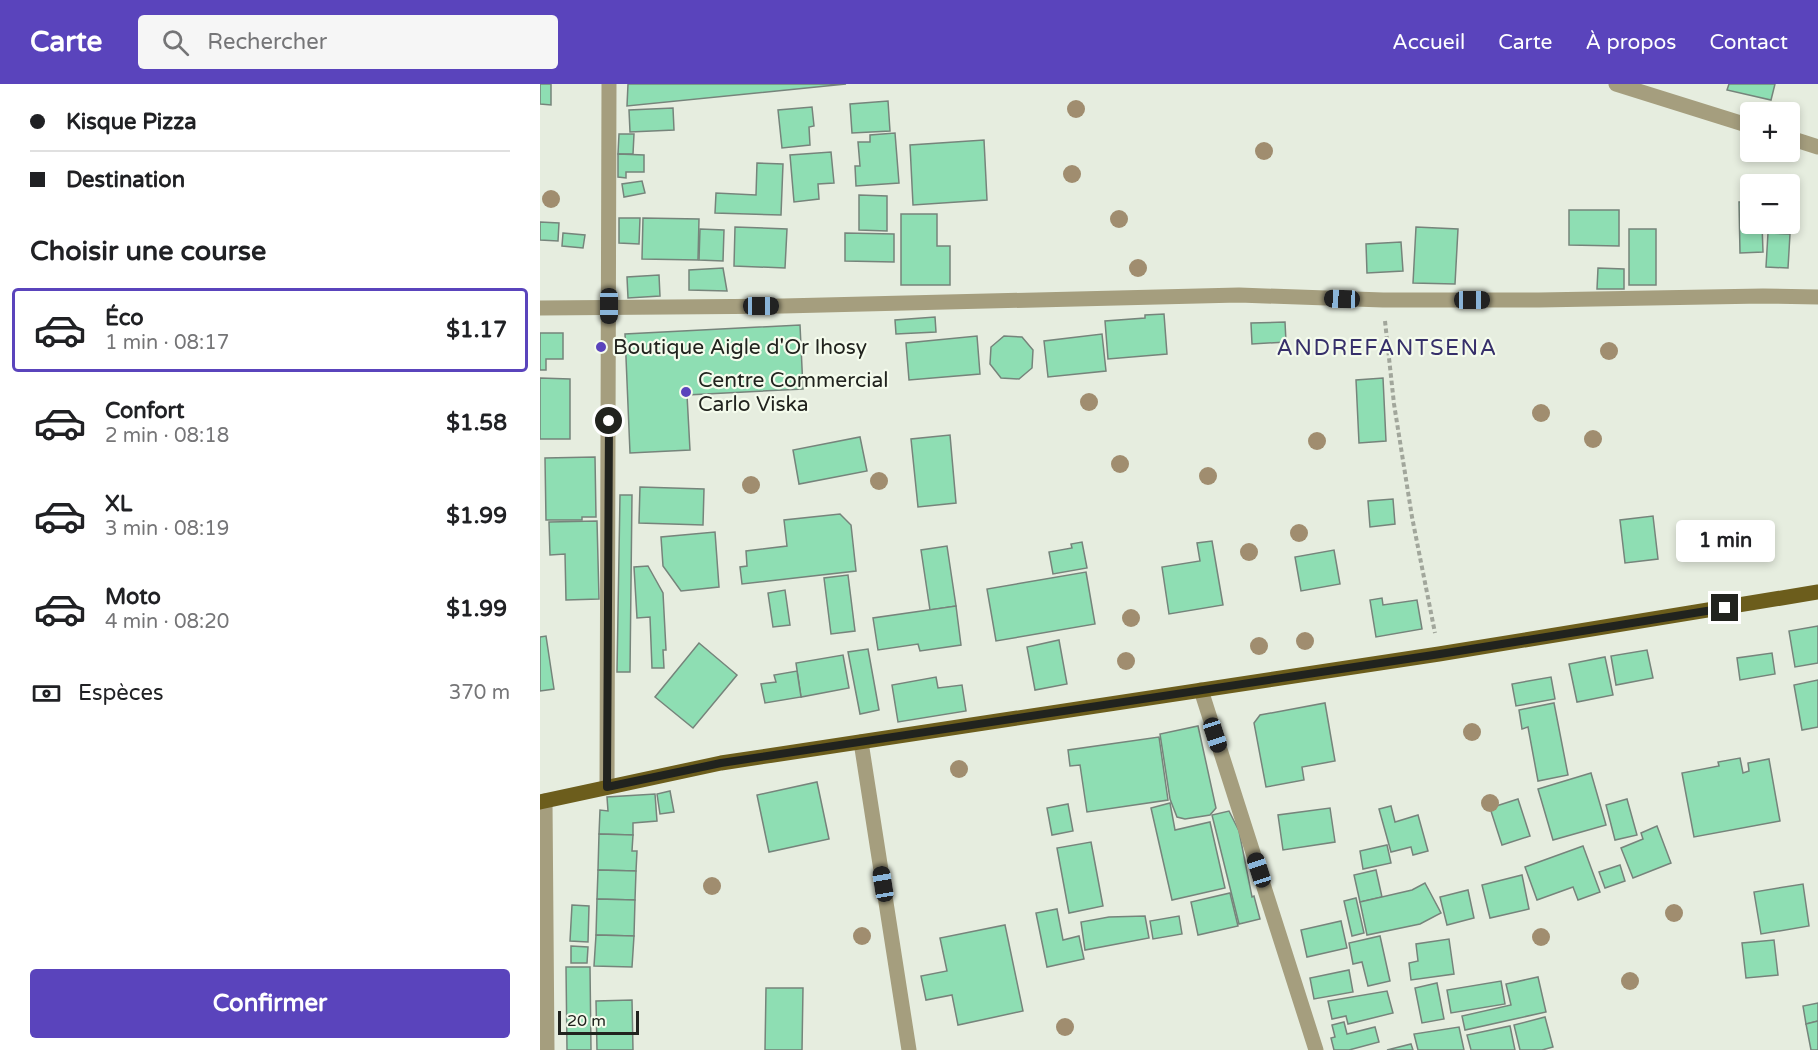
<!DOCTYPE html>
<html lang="fr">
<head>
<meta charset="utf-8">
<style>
  :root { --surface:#fff; --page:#f6f6f6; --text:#202124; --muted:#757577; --line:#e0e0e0; --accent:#5a44bc }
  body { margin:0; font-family:"Varela Round",sans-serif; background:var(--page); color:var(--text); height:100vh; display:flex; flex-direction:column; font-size:22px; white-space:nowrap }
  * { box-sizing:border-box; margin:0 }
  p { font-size:20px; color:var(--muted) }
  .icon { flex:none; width:33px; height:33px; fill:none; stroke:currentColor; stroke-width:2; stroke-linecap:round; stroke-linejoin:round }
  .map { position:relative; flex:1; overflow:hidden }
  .sheet { display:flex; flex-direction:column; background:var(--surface); width:540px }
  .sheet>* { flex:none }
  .guide { display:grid; align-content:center; height:132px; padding:0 30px; background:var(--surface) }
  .tools { position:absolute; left:1200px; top:18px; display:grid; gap:12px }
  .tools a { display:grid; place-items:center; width:60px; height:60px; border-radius:6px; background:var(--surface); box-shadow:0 3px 9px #0003; font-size:30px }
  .scale { position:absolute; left:18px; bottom:15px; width:81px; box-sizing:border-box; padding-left:6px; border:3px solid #21231e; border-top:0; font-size:16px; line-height:21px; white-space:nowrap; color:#21231e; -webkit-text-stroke:4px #f4fbec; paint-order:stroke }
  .end { position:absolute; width:27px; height:27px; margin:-14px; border:8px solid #21231e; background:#fff; box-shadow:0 0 0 3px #fff }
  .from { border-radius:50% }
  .bubble { position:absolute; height:42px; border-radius:6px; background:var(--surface); box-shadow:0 3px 9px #0003; font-size:20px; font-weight:700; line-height:42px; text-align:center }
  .car { position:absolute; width:18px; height:36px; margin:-18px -9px; border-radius:8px; box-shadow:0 0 4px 2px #0007; background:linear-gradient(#222 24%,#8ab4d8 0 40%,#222 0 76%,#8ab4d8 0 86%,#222 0) }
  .guide b { display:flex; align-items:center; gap:21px; height:57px; font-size:22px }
  .guide b+b { border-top:2px solid var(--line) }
  .guide i { width:15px; height:15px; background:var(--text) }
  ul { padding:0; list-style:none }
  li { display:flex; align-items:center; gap:18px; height:84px; margin:0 12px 9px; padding:0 18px; border:3px solid transparent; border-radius:6px }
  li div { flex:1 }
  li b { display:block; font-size:22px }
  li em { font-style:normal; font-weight:700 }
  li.selected { border-color:var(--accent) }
  li>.icon { width:54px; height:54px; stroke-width:1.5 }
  h2 { padding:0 30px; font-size:27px; line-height:72px }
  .pay { display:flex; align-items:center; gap:15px; height:66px; padding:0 30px; font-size:22px }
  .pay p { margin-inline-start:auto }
  .primary-button { display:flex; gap:12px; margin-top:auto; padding:12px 30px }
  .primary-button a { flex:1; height:69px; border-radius:6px; background:var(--accent); color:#fff; font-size:24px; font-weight:700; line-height:69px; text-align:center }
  header { display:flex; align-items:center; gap:36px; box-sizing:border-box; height:84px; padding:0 30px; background:var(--accent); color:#fff }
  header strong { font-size:28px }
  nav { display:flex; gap:33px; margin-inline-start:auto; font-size:21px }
  .search { width:420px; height:54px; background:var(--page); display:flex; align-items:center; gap:15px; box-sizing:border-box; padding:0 21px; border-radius:6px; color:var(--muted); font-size:22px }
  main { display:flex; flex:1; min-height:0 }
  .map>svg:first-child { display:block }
  .building { fill:#8edeb3; stroke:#76847b; stroke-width:1.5 }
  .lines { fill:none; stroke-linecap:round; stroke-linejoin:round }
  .path { stroke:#a1a69b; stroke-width:4; stroke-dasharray:4.5 3; stroke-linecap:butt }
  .service { stroke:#a59e7e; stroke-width:15 }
  .minor { stroke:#a59e7e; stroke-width:15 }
  .primary { stroke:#6c5d1c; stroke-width:15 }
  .tree { fill:#a08d6f }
  .route { stroke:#21231e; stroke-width:8 }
  .poi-dot { fill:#5a44bc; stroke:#f4fbec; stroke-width:2 }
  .labels { text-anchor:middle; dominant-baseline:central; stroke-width:4.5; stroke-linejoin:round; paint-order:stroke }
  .poi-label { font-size:21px; fill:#21231e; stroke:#f4fbec; text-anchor:start }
  .neighbourhood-label { font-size:22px; letter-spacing:1.5px; fill:#362f6a; stroke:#f4fbec }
</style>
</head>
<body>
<header>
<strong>Carte</strong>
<div class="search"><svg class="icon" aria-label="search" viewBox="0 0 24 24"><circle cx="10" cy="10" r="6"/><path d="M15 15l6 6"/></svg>Rechercher</div>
<nav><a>Accueil</a><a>Carte</a><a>À propos</a><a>Contact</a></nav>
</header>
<main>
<section class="sheet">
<div class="guide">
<b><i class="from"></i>Kisque Pizza</b>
<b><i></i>Destination</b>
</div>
<h2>Choisir une course</h2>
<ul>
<li class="selected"><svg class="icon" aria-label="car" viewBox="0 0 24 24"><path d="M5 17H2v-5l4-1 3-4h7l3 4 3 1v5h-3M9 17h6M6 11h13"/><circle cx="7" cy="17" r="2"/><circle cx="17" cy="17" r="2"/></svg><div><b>Éco</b><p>1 min · 08:17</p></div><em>$1.17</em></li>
<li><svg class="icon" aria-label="car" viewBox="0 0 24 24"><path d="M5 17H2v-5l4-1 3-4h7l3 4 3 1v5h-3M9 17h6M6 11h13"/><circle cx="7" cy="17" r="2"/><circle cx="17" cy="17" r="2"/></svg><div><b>Confort</b><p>2 min · 08:18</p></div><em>$1.58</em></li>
<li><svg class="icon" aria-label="car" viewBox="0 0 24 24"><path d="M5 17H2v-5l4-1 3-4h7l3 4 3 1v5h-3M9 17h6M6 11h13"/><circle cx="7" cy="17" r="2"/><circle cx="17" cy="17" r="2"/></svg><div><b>XL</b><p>3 min · 08:19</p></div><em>$1.99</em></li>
<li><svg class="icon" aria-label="car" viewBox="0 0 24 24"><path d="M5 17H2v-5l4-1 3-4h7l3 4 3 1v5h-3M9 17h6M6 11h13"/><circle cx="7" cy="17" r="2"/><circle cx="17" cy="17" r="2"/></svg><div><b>Moto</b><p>4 min · 08:20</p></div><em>$1.99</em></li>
</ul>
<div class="pay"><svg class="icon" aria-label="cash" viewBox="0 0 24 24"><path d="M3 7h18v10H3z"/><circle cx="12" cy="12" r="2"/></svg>Espèces<p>370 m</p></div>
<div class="primary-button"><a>Confirmer</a></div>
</section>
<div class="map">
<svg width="1278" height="966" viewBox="0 0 1278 966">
  <rect width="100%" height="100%" fill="#e6eddf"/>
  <g class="building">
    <polygon points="0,0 11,0 11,21 0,20"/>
    <polygon points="88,0 306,0 87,22"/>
    <polygon points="1189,0 1235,0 1231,16 1187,6"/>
    <polygon points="348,17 350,47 312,49 310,20"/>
    <polygon points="272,23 274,42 269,43 270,61 242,64 238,26"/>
    <polygon points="133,24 134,46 90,48 89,26"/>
    <polygon points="355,49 359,99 316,102 315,82 320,82 318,58 330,58 330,51"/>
    <polygon points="79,50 94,50 93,70 78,70"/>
    <polygon points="444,56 447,116 373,121 370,61"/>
    <polygon points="291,68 294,99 278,100 279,115 254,118 250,71"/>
    <polygon points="78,70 104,71 104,88 86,88 86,94 78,93"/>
    <polygon points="217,79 243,80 241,131 175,129 176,109 216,111"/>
    <polygon points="102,97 105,109 84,113 82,100"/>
    <polygon points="319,111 347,112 347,147 319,146"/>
    <polygon points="1199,118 1210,118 1210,140 1222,140 1223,168 1200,169"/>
    <polygon points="1029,126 1079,126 1079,162 1029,161"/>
    <polygon points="361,130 397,130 397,162 410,162 410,201 361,201"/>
    <polygon points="79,134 100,134 99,160 79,159"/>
    <polygon points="103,134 159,135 158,176 102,175"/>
    <polygon points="0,138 19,139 18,157 0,156"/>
    <rect x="1225" y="140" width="18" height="2"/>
    <polygon points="195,143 247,145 245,184 194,182"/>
    <polygon points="876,143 918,145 915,200 873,199"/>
    <polygon points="160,145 184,146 183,177 159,176"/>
    <rect x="1089" y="145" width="27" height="56"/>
    <polygon points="23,149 45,151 43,164 22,162"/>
    <polygon points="305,149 354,150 354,178 305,177"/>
    <polygon points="1228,149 1250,150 1248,184 1226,183"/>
    <polygon points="861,158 863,187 827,189 826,160"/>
    <polygon points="183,184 187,207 149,206 149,186"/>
    <polygon points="1058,184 1084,185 1084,205 1057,205"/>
    <polygon points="119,191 120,212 88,214 87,193"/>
    <polygon points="624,230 627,270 568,275 565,237 605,234 605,231"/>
    <polygon points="395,233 396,248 356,250 355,236"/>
    <polygon points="745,238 746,258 712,260 711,239"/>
    <polygon points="260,241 263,305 147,311 150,366 90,369 85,250"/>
    <polygon points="0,249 23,249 23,275 6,275 6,286 0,286"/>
    <polygon points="562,250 566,287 508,293 504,257"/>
    <polygon points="437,252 440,290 369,296 366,259"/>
    <polygon points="464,252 482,253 493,266 492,284 479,295 461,294 450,280 451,263"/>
    <polygon points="0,294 30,295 30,355 0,355"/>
    <polygon points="843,294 846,357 819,359 816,296"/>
    <polygon points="410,351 416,419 378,423 371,355"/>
    <polygon points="320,353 327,387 259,400 253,366"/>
    <polygon points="55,373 56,433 42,433 42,436 6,436 5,374"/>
    <polygon points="100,403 164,405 163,441 99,439"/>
    <polygon points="80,411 92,411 90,588 77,588"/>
    <polygon points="853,415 855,440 830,443 828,417"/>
    <polygon points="300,430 311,441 316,487 202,500 200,483 207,482 206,467 247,462 244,436"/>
    <polygon points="1113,432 1118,475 1085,479 1080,436"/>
    <polygon points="57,437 59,515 26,516 25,470 10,471 9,438"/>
    <polygon points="175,448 179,503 141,507 123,482 121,453"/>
    <polygon points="672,457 683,521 629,530 622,483 660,477 657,459"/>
    <polygon points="542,458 547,484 513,490 509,468 532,464 531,460"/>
    <polygon points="407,462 416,522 390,526 381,466"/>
    <polygon points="794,466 800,500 761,507 755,473"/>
    <polygon points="108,482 123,509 126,566 123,566 124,584 112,584 110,533 97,534 94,483"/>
    <polygon points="546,488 555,540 456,557 447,505"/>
    <polygon points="308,491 315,547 291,550 284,494"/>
    <polygon points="245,506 250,541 233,543 228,509"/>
    <polygon points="842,514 843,521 877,516 882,545 836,553 830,516"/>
    <polygon points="416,522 421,561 380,567 378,560 338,566 333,534"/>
    <polygon points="1278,542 1278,579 1255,583 1249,547"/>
    <polygon points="6,552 14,605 0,607 0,553"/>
    <polygon points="519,556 527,600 495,606 487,563"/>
    <polygon points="159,559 197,591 153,644 115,613"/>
    <polygon points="328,565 339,626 320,630 308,568"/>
    <polygon points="1107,566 1113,594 1076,601 1071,572"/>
    <polygon points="1232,569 1235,590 1200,596 1197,574"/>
    <polygon points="303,571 309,604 261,613 256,579"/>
    <polygon points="1065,573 1073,611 1037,618 1029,580"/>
    <polygon points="257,587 261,613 225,619 221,600 236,598 234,591"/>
    <polygon points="396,593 398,604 422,601 426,627 358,638 352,601"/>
    <polygon points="1011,593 1015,615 976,622 972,600"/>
    <polygon points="1278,596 1278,643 1262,646 1254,601"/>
    <polygon points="785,619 795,677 762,683 764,696 726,703 714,639 720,631"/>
    <polygon points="1014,619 1028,691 998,697 988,643 982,645 979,626"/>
    <polygon points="658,642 676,724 670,731 645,735 637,733 630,715 620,650"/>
    <polygon points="619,653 628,716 547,728 540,681 530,682 528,666"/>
    <polygon points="1200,674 1203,689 1209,687 1208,679 1229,675 1240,737 1154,753 1142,689 1179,682 1178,678"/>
    <polygon points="1051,689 1066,741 1013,756 998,705"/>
    <polygon points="277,698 289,755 229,768 217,711"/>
    <polygon points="130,707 134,728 120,730 117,710"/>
    <polygon points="115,710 117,737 93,739 93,751 59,750 60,726 68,727 67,713"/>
    <polygon points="978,715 990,752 962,761 950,724"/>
    <polygon points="1087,715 1097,751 1075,756 1066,721"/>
    <polygon points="630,719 635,746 670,738 685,804 632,816 611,724"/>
    <polygon points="528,720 533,747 512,751 507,724"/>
    <polygon points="851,722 855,738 878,731 888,767 873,771 871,763 851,768 839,725"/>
    <polygon points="790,724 795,758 743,766 738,731"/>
    <polygon points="689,727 699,747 712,813 714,812 720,835 699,840 672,731"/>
    <polygon points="1117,742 1131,779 1093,794 1081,764 1103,755 1101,749"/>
    <polygon points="59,750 93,751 92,767 97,767 96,787 58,786"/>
    <polygon points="551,758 563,822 529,829 517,764"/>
    <polygon points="847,761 851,779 823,785 820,767"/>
    <polygon points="1043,762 1060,808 1038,816 1033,803 997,816 985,783"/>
    <polygon points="1080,781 1085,797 1065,804 1059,788"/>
    <polygon points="58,786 96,787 95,816 57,815"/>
    <polygon points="836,786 842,813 820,818 814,791"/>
    <polygon points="982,791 989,825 950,834 942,801"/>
    <polygon points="885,799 901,829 880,840 827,851 820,818 872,806"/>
    <polygon points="1263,800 1269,842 1221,850 1214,808"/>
    <polygon points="928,806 934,834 907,841 900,813"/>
    <polygon points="690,809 698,842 658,851 651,818"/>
    <polygon points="816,814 824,849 812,852 804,817"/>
    <polygon points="57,815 95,816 94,852 56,851"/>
    <polygon points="32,821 49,822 48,858 30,857"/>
    <polygon points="517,825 523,856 539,852 544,875 507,883 496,829"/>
    <polygon points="605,832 609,854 545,866 541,838 569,833"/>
    <polygon points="639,832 642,850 613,855 610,837"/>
    <polygon points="801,837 807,864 767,873 761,846"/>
    <polygon points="465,841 483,927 418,941 412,911 386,916 381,892 407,887 400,854"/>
    <polygon points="56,851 94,852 92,883 54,882"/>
    <polygon points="840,852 850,897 828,902 822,878 813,880 809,859"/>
    <polygon points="909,855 914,890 871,896 869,879 878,877 876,860"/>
    <polygon points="1234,856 1238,891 1206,894 1202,859"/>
    <polygon points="31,862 48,863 47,879 31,879"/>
    <polygon points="26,883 50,883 51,966 27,966"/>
    <polygon points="809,886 813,908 774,915 770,894"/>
    <polygon points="998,893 1006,928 925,946 922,932 971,921 966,900"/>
    <polygon points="961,897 965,920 911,929 907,906"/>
    <polygon points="897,899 904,935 882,939 875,904"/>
    <polygon points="226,904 263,904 262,966 225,966"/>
    <polygon points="847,907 853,929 808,940 806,932 792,935 788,917"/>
    <polygon points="92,916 93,966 57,966 56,917"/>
    <polygon points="1278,919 1278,937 1266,940 1263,922"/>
    <polygon points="1005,933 1013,963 1002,966 980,966 974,941"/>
    <polygon points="1278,937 1278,966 1271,966 1266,940"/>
    <polygon points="804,938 807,950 835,943 839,958 809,966 794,966 791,954 795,953 792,941"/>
    <polygon points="970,942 975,966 931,966 927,951"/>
    <polygon points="919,943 924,966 878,966 874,950"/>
    <polygon points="871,960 873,966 847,966"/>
  </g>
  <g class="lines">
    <polyline class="path" points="845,237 854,320 872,433 895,549"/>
    <g class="service">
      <polyline points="321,658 369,966"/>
      <polyline points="5,717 7,966"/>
    </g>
    <g class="minor">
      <polyline points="1076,0 1210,42"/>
      <polyline points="1250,54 1278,63"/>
      <polyline points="0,224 243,222 699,211 843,216 999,216 1223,212 1278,213"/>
      <polyline points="661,606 776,966"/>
      <polyline points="67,703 69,0"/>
    </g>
    <polyline class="primary" points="0,718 181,679 899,570 1278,508"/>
  </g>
  <g class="tree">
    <circle cx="536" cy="25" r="9"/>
    <circle cx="724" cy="67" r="9"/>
    <circle cx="532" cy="90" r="9"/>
    <circle cx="11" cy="115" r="9"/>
    <circle cx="579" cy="135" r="9"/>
    <circle cx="598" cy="184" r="9"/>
    <circle cx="1069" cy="267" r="9"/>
    <circle cx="549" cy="318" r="9"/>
    <circle cx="1001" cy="329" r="9"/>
    <circle cx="1053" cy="355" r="9"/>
    <circle cx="777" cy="357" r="9"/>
    <circle cx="580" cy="380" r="9"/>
    <circle cx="668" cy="392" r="9"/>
    <circle cx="339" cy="397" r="9"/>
    <circle cx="211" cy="401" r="9"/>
    <circle cx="759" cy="449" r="9"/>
    <circle cx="709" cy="468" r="9"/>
    <circle cx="591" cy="534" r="9"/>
    <circle cx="765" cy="557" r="9"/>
    <circle cx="719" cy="562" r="9"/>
    <circle cx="586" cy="577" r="9"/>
    <circle cx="932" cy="648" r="9"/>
    <circle cx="419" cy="685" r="9"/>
    <circle cx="950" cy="719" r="9"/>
    <circle cx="172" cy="802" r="9"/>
    <circle cx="1134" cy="829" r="9"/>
    <circle cx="322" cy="852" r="9"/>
    <circle cx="1001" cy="853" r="9"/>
    <circle cx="1090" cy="897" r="9"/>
    <circle cx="525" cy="943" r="9"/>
  </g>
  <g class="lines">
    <polyline class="route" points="69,337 67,703 181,679 900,570 1185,524"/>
  </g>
  <g class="poi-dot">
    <circle cx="61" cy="263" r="6"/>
    <circle cx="146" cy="308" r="6"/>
  </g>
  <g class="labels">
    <g class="poi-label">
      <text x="73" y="263">Boutique Aigle d'Or Ihosy</text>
      <text x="158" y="296">Centre Commercial<tspan x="158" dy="24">Carlo Viska</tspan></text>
    </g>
    <g class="neighbourhood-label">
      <text x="847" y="264">ANDREFANTSENA</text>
    </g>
  </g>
</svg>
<div class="tools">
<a>+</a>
<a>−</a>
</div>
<div class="scale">20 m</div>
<i class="end from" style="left:69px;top:337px"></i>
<i class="end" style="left:1185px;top:524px"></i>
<div class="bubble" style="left:1136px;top:436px;width:99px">1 min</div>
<i class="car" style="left:802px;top:215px;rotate:272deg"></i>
<i class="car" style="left:932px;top:216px;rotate:90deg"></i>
<i class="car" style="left:69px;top:222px;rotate:180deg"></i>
<i class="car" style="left:221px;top:222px;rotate:90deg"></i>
<i class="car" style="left:675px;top:651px;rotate:162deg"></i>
<i class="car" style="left:719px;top:786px;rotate:342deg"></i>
<i class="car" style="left:343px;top:800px;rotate:351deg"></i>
</div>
</main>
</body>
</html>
